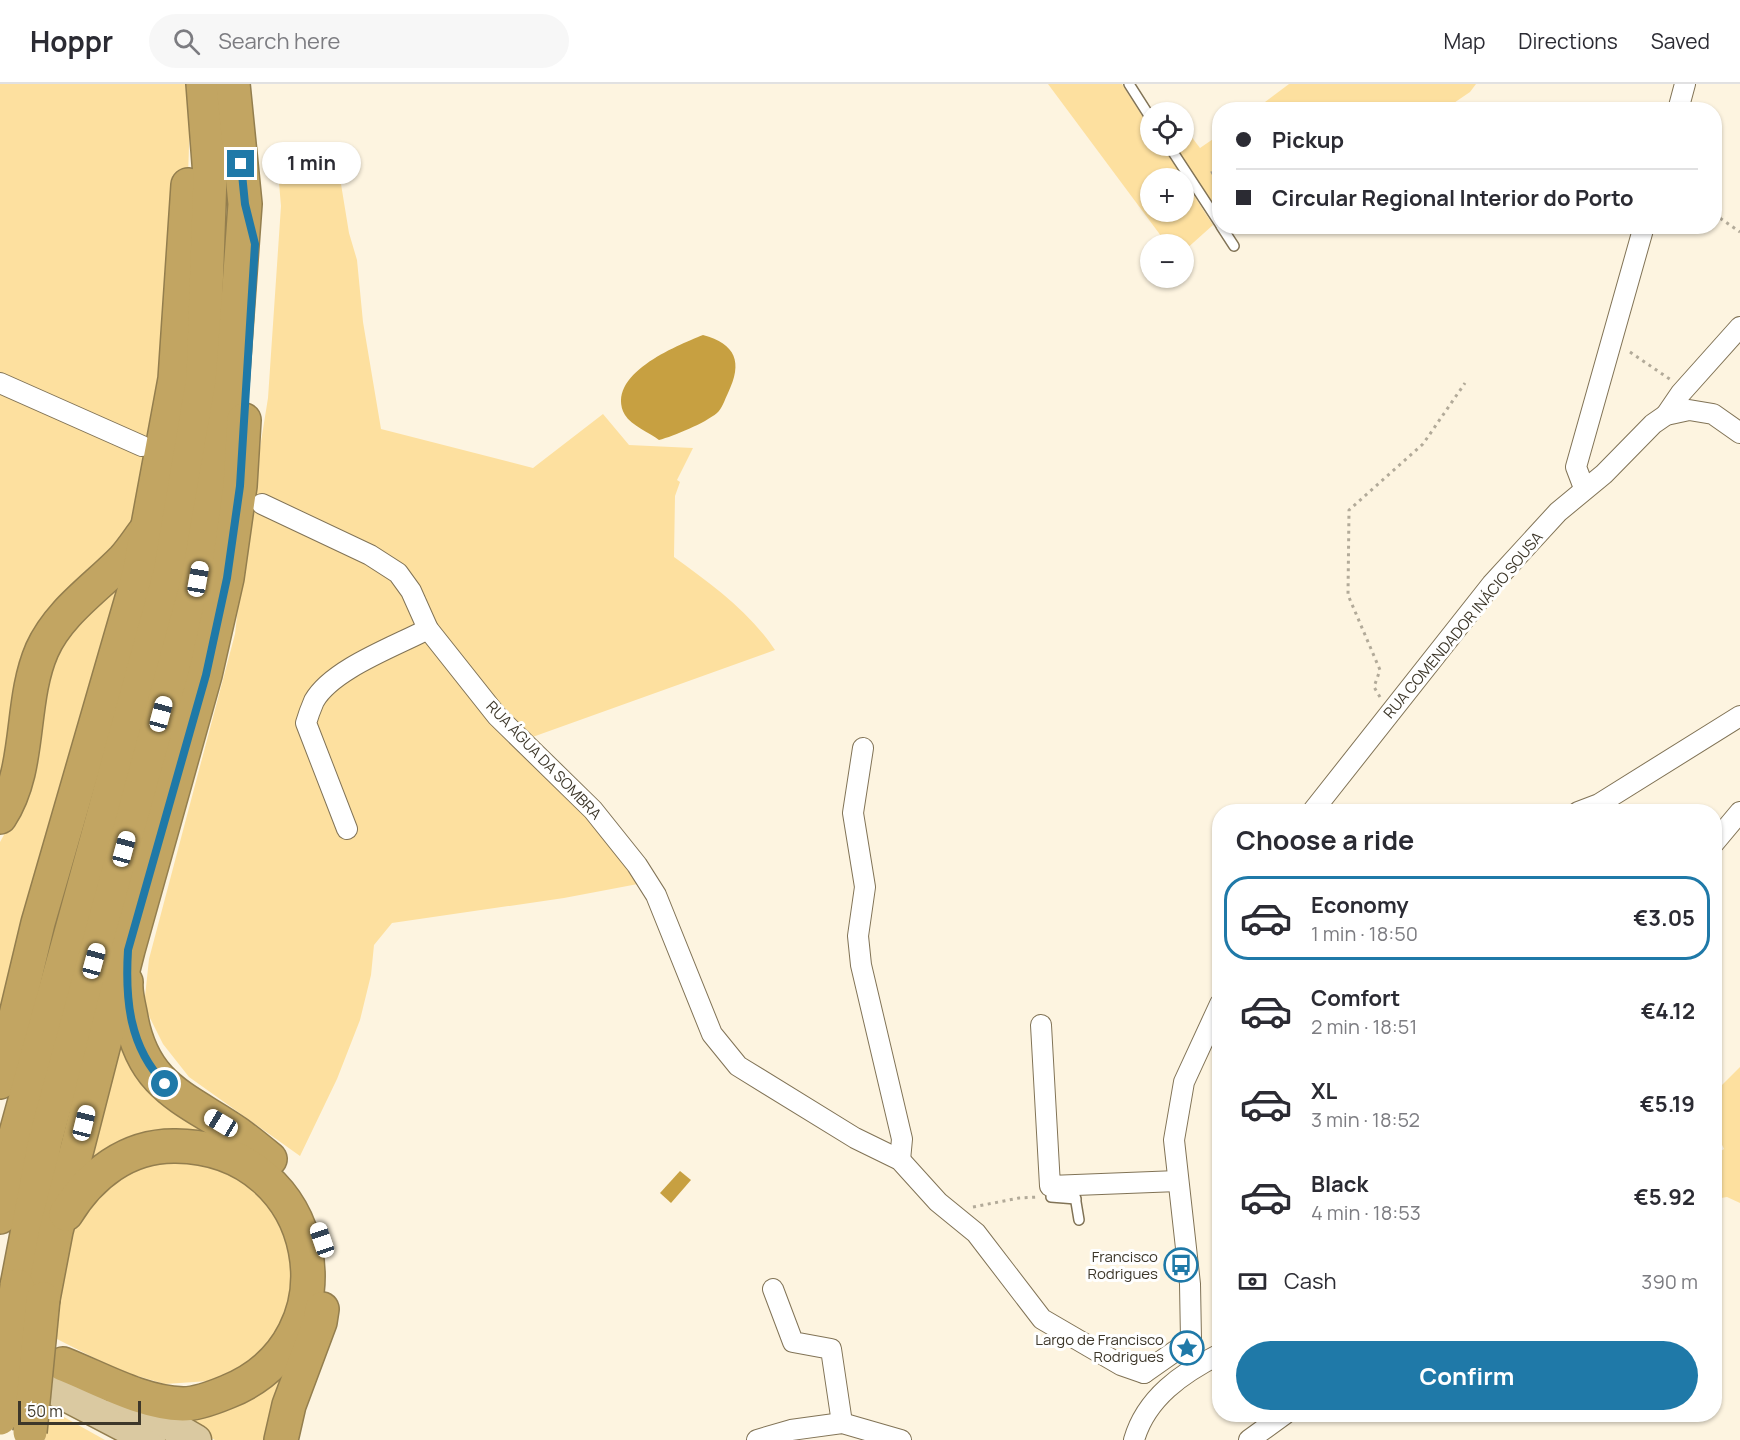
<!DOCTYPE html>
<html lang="en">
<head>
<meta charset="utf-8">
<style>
  :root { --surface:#fff; --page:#f7f7f7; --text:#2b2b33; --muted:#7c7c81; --line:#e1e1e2; --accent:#1f79a8 }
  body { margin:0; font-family:Manrope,sans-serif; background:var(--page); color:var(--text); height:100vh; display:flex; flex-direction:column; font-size:22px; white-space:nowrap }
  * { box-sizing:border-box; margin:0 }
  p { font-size:20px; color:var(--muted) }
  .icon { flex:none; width:33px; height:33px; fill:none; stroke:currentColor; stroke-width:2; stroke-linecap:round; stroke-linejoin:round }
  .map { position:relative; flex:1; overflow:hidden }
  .side { position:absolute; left:1212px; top:720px; width:510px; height:618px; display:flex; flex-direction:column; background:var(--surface); border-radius:24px; box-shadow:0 2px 4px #0004 }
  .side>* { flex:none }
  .hud { position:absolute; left:1212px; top:18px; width:510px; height:132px; border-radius:24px; box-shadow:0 2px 4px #0004; display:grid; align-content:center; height:132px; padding:0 24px; background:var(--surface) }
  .tools { position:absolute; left:1140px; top:18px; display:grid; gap:12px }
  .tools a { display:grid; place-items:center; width:54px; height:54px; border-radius:50%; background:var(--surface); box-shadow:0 2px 4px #0004; font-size:30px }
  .scale { position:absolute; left:18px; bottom:15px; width:123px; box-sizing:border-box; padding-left:6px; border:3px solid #3d372a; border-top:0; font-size:16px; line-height:21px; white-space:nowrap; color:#3d372a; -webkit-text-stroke:4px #fff; paint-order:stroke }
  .end { position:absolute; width:27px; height:27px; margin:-14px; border:8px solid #1f79a8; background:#fff; box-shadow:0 0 0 3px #fff }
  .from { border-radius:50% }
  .bubble { position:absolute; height:42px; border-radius:21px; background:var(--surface); box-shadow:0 2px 4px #0004; font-size:20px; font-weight:700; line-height:42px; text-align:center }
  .car { position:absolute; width:18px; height:36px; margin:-18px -9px; border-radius:8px; box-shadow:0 0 4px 2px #0007; background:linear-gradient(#fff 24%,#345 0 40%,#fff 0 76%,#345 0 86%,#fff 0) }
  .hud b { display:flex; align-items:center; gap:21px; height:57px; font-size:22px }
  .hud b+b { border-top:2px solid var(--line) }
  .hud i { width:15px; height:15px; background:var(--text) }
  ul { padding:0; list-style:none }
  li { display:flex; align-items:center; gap:18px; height:84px; margin:0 12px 9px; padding:0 12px; border:3px solid transparent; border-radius:24px }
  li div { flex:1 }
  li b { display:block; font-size:22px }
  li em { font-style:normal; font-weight:700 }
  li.current { border-color:var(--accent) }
  li>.icon { width:54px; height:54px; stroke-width:1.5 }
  h2 { padding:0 24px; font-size:27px; line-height:72px }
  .pay { display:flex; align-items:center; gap:15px; height:66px; padding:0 24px; font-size:22px }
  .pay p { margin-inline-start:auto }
  .cta { display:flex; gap:12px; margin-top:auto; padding:12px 24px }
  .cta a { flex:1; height:69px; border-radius:36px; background:var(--accent); color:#fff; font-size:24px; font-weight:700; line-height:69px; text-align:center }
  header { display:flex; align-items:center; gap:36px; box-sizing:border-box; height:84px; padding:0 30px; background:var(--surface); border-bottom:2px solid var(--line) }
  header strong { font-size:28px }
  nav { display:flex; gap:33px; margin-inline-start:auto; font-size:21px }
  .search { width:420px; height:54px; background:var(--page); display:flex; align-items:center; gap:15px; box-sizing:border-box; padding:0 21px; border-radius:33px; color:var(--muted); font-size:22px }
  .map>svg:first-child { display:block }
  .green { fill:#fde09f }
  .water { fill:#c7a041 }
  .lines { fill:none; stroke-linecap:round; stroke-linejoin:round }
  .lane-casing { stroke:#817356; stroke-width:12 }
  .street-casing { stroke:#817356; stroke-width:22 }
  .primary-casing { stroke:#937e4e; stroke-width:33 }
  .highway-casing { stroke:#937e4e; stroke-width:36 }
  .path { stroke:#b2aa99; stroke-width:3; stroke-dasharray:3 4.5; stroke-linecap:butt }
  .lane { stroke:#fff; stroke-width:9 }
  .street { stroke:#fff; stroke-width:20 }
  .primary { stroke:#dac9a1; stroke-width:30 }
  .highway { stroke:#c2a562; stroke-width:33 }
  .highway-bridge-casing { stroke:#937e4e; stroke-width:36; stroke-linecap:butt }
  .highway-bridge { stroke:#c2a562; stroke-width:33 }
  .route { stroke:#1f79a8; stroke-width:8 }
  .labels { text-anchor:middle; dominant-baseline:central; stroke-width:6; stroke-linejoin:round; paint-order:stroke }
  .street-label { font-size:15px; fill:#3d372a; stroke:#fff }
  .poi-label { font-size:15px; fill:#3d372a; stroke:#fff; text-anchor:end }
</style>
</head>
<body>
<header>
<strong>Hoppr</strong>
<div class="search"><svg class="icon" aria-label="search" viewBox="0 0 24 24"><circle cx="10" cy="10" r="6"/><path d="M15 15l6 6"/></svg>Search here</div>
<nav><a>Map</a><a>Directions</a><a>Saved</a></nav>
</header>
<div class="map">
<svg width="1740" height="1356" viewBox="0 0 1740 1356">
  <rect width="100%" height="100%" fill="#fdf4e0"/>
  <g class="green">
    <polygon points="0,0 186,0 190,32 185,183 143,446 80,505 0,724"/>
    <polygon points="1048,0 1122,0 1150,44 1150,62 1162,62 1183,94 1150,94 1150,128 1184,128 1184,96 1213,141 1184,167 1184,160 1167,160"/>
    <polygon points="1289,0 1476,0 1470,8 1445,25 1264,25 1261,21"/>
    <polygon points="1184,43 1200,64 1219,51 1219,131 1174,62 1184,62"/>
    <path d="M277,76L341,100L349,149L357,176L363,238L381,345L533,384L603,330L629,361L693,364L677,396L680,398L675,412L674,473C711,500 749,527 775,566L527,655L659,796L564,814L392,839L374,861L371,891L360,936L337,995L300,1072L189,993L163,960L144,922L149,875L235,550L247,445L268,314L281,122Z"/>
    <polygon points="126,486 0,964 0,758 21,721 55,562"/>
    <polygon points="121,936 227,1060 83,1095"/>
    <polygon points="1740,983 1740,1119 1727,1113 1715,1115 1715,1071 1724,1065 1715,1046 1714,1009"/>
    <path d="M183,1074L215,1079L277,1123L298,1196L286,1242L253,1281L209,1297L165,1300L120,1287L55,1254C54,1187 71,1107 142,1081C155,1076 170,1076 183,1074Z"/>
    <polygon points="291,1272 275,1356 215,1356 171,1330"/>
    <polygon points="46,1323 105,1356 45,1356"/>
  </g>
  <g class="water">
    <path d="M703,251C736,260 743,278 728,309C725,315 722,325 717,329C705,339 674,352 659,356C650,349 631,341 625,331C604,291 676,262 703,251Z"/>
    <polygon points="680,1087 691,1096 671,1119 660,1109"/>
  </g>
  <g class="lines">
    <defs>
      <g id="lane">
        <polyline points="1129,0 1150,33"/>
        <polyline points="1169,62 1220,140"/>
        <polyline points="1221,142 1234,162"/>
        <polyline points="1073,1100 1079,1136"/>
        <polyline points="1051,1113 1076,1115"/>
      </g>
      <g id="street">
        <polyline points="1678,26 1685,0"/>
        <polyline points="0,299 142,362"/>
        <polyline points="1666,331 1681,309 1740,243"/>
        <polyline points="1584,404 1576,383 1644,142"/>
        <polyline points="262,420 370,471 398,489 411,507 428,545 497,632 593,726 637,781 656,811 712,950 738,982 855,1054 900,1076 938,1118 976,1149 1042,1235 1121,1281 1144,1289"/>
        <polyline points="863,664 853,729 865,803 858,852 861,881 902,1055 900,1076"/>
        <polyline points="1312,728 1492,500 1558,428 1604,390 1653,340 1666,331 1689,326 1713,330 1740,349"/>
        <polyline points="1578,728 1599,720 1740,632"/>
        <path d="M347,745L306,639C308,632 311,624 314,617C332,585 396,562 428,545"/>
        <polyline points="1714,759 1740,728"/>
        <polyline points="1041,941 1050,1102 1178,1097"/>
        <polyline points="773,1205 793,1258 831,1265 842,1339"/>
        <polyline points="1191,1256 1190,1200 1174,1056 1184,998 1220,920"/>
        <polyline points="1144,1289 1191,1256"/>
        <polyline points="757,1356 791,1346 842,1339 901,1356"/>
        <path d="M1134,1356C1146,1314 1182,1289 1220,1270"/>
        <polyline points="1249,1356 1285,1330"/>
      </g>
      <g id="primary">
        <polyline points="16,1286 150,1356"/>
        <polyline points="122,1313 196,1356"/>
      </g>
      <g id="highway">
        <path d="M0,733C32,684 19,619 42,566C59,528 96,504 124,475C132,466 139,455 146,446"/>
        <path d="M126,898C125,910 129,922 131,934C144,1004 186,1014 237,1049C248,1057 259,1066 270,1075"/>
        <polyline points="0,998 38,839 139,490 175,295 188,101"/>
        <polyline points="0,1133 15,1053 170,489 203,294 210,92 203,0"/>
        <polyline points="17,1202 45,1057 198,495 232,299 245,120 233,0"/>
        <polyline points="43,1215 56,1147 128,866 205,591 227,494 240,402 244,336"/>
        <path d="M63,1280C101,1295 142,1319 183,1320C197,1320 215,1313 227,1308C357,1256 323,1064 176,1062C127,1061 90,1091 66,1130"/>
        <polyline points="281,1356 289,1321 320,1238 322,1225"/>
      </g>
    </defs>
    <use href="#lane" class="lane-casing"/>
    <use href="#street" class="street-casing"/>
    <use href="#primary" class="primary-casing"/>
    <use href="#highway" class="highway-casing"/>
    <g class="path">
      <polyline points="1220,75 1212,88 1220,103"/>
      <polyline points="1714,130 1740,148"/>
      <polyline points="1630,268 1671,296"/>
      <polyline points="1380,613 1374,603 1380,586 1348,511 1349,426 1423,360 1465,299"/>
      <polyline points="973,1123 1019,1114 1038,1113"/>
    </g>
    <use href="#lane" class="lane"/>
    <use href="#street" class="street"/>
    <use href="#primary" class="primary"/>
    <use href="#highway" class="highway"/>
    <defs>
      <g id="highway-bridge">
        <polyline points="0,1334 17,1202"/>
        <polyline points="30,1348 43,1215"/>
      </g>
    </defs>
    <use href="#highway-bridge" class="highway-bridge-casing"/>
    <use href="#highway-bridge" class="highway-bridge"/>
  </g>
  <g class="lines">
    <path class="route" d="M165,1000C129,963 125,915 128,866L206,591L227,494L240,402L255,160L245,120L241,80"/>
  </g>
  <defs>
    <symbol id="bus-ring" viewBox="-11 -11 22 22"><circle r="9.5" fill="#fff" stroke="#1f79a8" stroke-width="1.5"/><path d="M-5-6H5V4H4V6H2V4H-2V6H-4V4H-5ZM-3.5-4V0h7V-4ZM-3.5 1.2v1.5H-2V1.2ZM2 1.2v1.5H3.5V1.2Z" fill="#1f79a8"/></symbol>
    <symbol id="sight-ring" viewBox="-11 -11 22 22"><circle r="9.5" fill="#fff" stroke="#1f79a8" stroke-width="1.5"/><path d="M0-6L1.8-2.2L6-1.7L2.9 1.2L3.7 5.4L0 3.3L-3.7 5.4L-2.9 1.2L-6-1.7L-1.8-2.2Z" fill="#1f79a8"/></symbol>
  </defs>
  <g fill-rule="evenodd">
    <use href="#bus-ring" x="1162" y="1162" width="38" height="38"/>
    <use href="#sight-ring" x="1168" y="1245" width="38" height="38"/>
  </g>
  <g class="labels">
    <g class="street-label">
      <text transform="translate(1463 541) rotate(-50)">RUA COMENDADOR INÁCIO SOUSA</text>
      <text transform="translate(544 676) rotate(46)">RUA ÁGUA DA SOMBRA</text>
    </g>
    <g class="poi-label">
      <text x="1158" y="1172">Francisco<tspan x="1158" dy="17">Rodrigues</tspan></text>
      <text x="1164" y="1255">Largo de Francisco<tspan x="1164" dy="17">Rodrigues</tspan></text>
    </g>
  </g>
</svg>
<div class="tools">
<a><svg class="icon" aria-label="locate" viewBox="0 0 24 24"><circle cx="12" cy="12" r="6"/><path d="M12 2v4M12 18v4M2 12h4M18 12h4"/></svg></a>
<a>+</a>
<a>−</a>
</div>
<div class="scale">50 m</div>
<i class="end from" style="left:165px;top:1000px"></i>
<i class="end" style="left:241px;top:80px"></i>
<div class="bubble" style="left:262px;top:58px;width:99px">1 min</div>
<i class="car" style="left:198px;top:495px;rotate:10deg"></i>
<i class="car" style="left:161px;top:630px;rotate:15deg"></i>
<i class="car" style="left:124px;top:765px;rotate:15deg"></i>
<i class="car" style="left:94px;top:877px;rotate:15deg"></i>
<i class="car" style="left:84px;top:1039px;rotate:14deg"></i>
<i class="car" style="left:221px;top:1039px;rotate:301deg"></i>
<i class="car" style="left:322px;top:1156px;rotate:341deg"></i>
<div class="hud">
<b><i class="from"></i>Pickup</b>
<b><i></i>Circular Regional Interior do Porto</b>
</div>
<section class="side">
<h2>Choose a ride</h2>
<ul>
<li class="current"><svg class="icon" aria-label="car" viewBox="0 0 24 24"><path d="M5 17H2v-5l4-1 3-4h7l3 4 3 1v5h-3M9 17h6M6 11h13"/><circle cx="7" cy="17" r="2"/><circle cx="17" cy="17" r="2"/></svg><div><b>Economy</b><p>1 min · 18:50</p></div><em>€3.05</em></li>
<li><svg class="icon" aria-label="car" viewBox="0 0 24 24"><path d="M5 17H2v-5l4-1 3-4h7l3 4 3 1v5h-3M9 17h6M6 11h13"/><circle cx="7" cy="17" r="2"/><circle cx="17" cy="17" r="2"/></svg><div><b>Comfort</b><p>2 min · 18:51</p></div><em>€4.12</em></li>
<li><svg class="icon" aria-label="car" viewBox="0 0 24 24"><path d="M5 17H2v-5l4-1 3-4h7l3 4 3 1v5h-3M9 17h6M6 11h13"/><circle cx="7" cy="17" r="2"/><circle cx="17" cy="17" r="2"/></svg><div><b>XL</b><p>3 min · 18:52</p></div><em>€5.19</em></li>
<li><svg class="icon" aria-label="car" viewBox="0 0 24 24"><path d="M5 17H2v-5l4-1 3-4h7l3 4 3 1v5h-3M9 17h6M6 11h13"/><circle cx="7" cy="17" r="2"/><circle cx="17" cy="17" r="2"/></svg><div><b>Black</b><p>4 min · 18:53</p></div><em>€5.92</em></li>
</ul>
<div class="pay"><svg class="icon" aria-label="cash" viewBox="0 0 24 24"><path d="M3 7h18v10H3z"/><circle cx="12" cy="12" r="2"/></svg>Cash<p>390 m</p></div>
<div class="cta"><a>Confirm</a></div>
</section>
</div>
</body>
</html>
